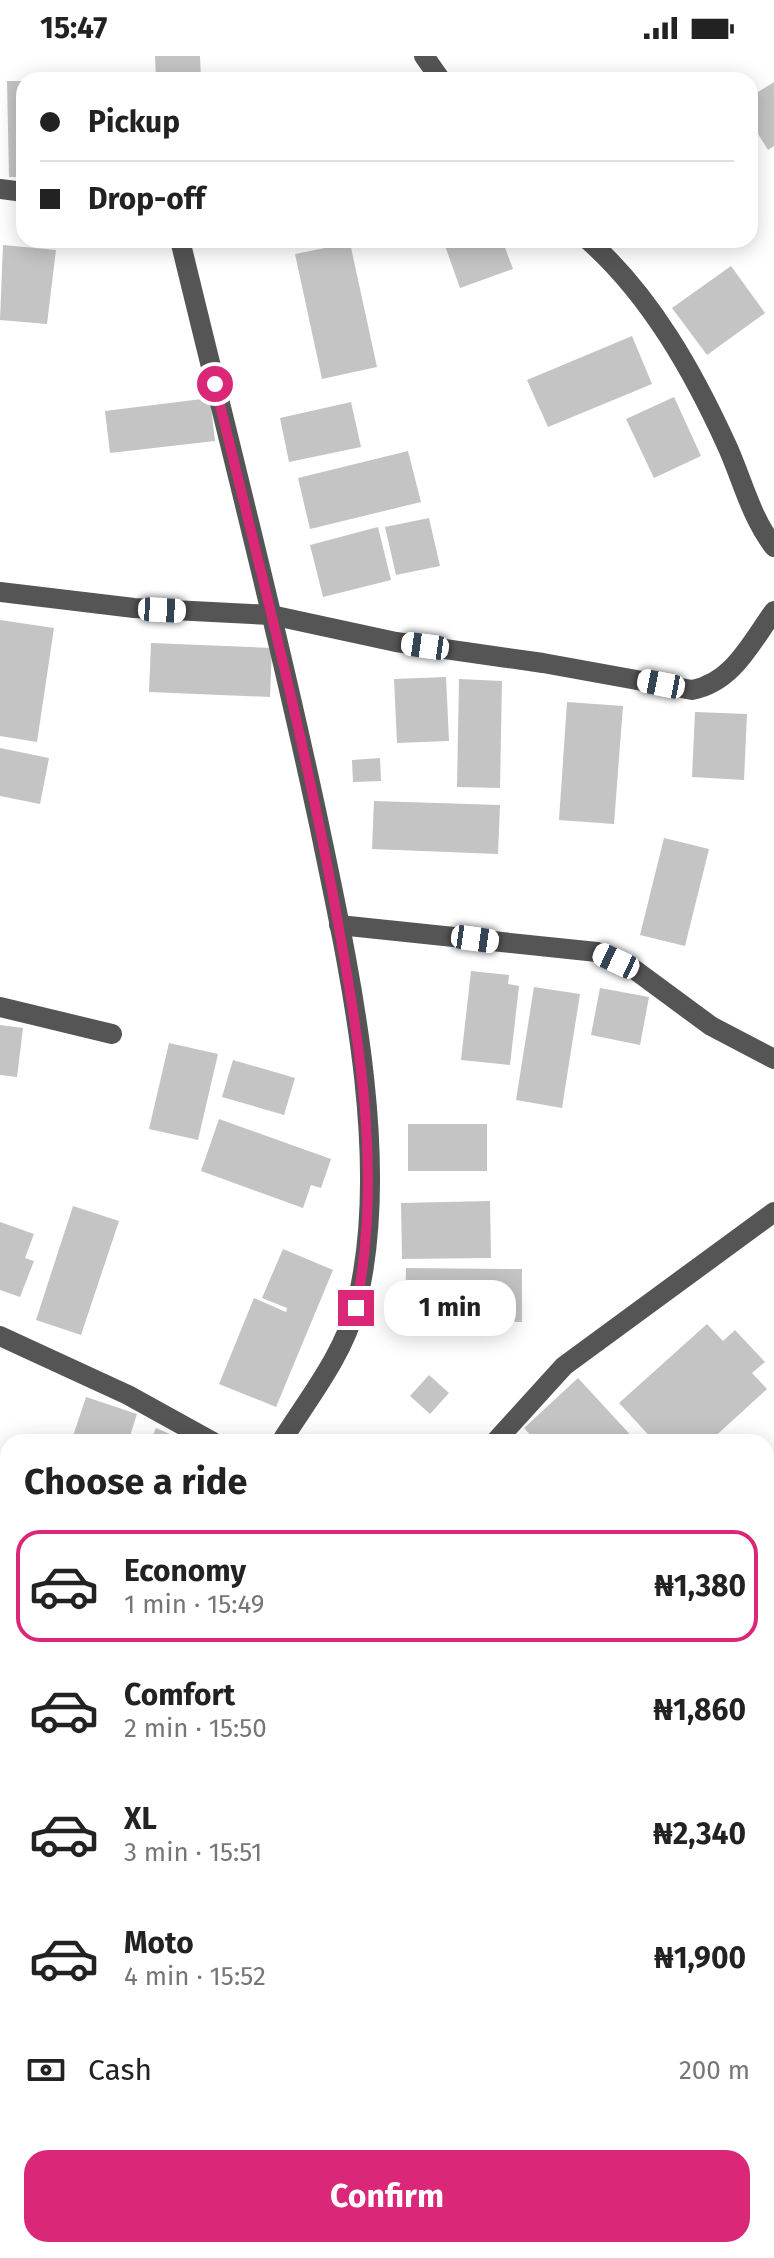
<!DOCTYPE html>
<html lang="en">
<head>
<meta charset="utf-8">
<style>
  :root { --surface:#fff; --page:#f6f6f6; --text:#222; --muted:#767676; --line:#e0e0e0; --accent:#db2777 }
  body { margin:0; font-family:"Fira Sans",sans-serif; background:var(--page); color:var(--text); height:100vh; display:flex; flex-direction:column; font-size:30px; white-space:nowrap }
  * { box-sizing:border-box; margin:0 }
  p { font-size:26px; color:var(--muted) }
  .icon { flex:none; width:44px; height:44px; fill:none; stroke:currentColor; stroke-width:2; stroke-linecap:round; stroke-linejoin:round }
  .map { position:relative; flex:1; overflow:hidden }
  .details { position:absolute; left:0px; top:1378px; width:774px; height:824px; display:flex; flex-direction:column; background:var(--surface); border-radius:24px 24px 0 0; box-shadow:0 4px 20px #0003 }
  .details>* { flex:none }
  .top-card { position:absolute; left:16px; top:16px; width:742px; height:176px; border-radius:24px; box-shadow:0 4px 20px #0003; display:grid; align-content:center; height:176px; padding:0 24px; background:var(--surface) }
  .end { position:absolute; width:36px; height:36px; margin:-18px; border:10px solid #db2777; background:#fff; box-shadow:0 0 0 4px #fff }
  .from { border-radius:50% }
  .bubble { position:absolute; height:56px; border-radius:24px; background:var(--surface); box-shadow:0 4px 20px #0003; font-size:26px; font-weight:700; line-height:56px; text-align:center }
  .car { position:absolute; width:24px; height:48px; margin:-24px -12px; border-radius:10px; box-shadow:0 0 6px 2px #0007; background:linear-gradient(#fff 24%,#345 0 40%,#fff 0 76%,#345 0 86%,#fff 0) }
  .top-card b { display:flex; align-items:center; gap:28px; height:76px; font-size:30px }
  .top-card b+b { border-top:2px solid var(--line) }
  .top-card i { width:20px; height:20px; background:var(--text) }
  ul { padding:0; list-style:none }
  li { display:flex; align-items:center; gap:24px; height:112px; margin:0 16px 12px; padding:0 8px; border:4px solid transparent; border-radius:24px }
  li div { flex:1 }
  li b { display:block; font-size:30px }
  li em { font-style:normal; font-weight:700 }
  li.current { border-color:var(--accent) }
  li>.icon { width:72px; height:72px; stroke-width:1.5 }
  h2 { padding:0 24px; font-size:36px; line-height:96px }
  .pay { display:flex; align-items:center; gap:20px; height:88px; padding:0 24px; font-size:30px }
  .pay p { margin-inline-start:auto }
  .primary-button { display:flex; gap:16px; margin-top:auto; padding:16px 24px }
  .primary-button a { flex:1; height:92px; border-radius:24px; background:var(--accent); color:#fff; font-size:32px; font-weight:700; line-height:92px; text-align:center }
  .status { display:flex; justify-content:space-between; align-items:center; height:56px; padding:0 40px; background:var(--surface); direction:ltr }
  .status svg { height:22px; fill:currentColor }
  .map>svg:first-child { display:block }
  .building { fill:#c4c4c4 }
  .lines { fill:none; stroke-linecap:round; stroke-linejoin:round }
  .minor { stroke:#555; stroke-width:20 }
  .route { stroke:#db2777; stroke-width:10 }
</style>
</head>
<body>
<div class="status"><b>15:47</b><svg viewBox="0 0 49 12"><path d="M0 12V9h3v3zM5 12V6h3v6zM10 12V3h3v9zM15 12V0h3v12zM26 1h20v11H26zM47 4h2v5h-2z"/></svg></div>
<div class="map">
<svg width="774" height="2202" viewBox="0 0 774 2202">
  <rect width="100%" height="100%" fill="#fff"/>
  <g class="building">
    <polygon points="155,0 200,0 201,24 156,24"/>
    <polygon points="7,25 24,25 24,121 9,121"/>
    <polygon points="774,26 774,90 768,94 750,65 750,41"/>
    <polygon points="443,184 502,184 513,213 460,232"/>
    <polygon points="350,187 377,311 322,323 295,198"/>
    <polygon points="3,189 56,194 47,268 0,264"/>
    <polygon points="731,210 765,257 707,299 672,252"/>
    <polygon points="632,280 652,328 548,371 527,324"/>
    <polygon points="674,341 701,400 654,422 626,363"/>
    <polygon points="210,342 215,385 110,397 105,355"/>
    <polygon points="351,346 361,391 289,406 280,362"/>
    <polygon points="408,395 421,446 310,473 298,422"/>
    <polygon points="429,462 440,510 396,519 385,471"/>
    <polygon points="378,471 391,524 323,541 310,489"/>
    <polygon points="0,564 54,572 37,686 0,680"/>
    <polygon points="151,587 272,592 270,641 149,636"/>
    <polygon points="446,621 449,685 397,687 394,623"/>
    <polygon points="459,623 502,625 500,732 457,731"/>
    <polygon points="567,646 623,650 614,768 559,764"/>
    <polygon points="695,656 747,658 744,724 692,721"/>
    <polygon points="0,692 49,702 40,748 0,740"/>
    <polygon points="380,702 381,725 353,726 352,704"/>
    <polygon points="374,745 500,749 498,798 372,793"/>
    <polygon points="664,782 709,793 685,890 640,879"/>
    <polygon points="471,915 509,919 508,928 519,930 510,1009 461,1004"/>
    <polygon points="534,931 580,938 562,1052 516,1044"/>
    <polygon points="600,932 649,941 640,989 591,979"/>
    <polygon points="0,969 23,972 17,1021 0,1019"/>
    <polygon points="169,987 218,998 198,1084 149,1073"/>
    <polygon points="233,1004 295,1022 284,1059 222,1041"/>
    <polygon points="219,1063 331,1103 321,1132 311,1129 303,1152 201,1115"/>
    <rect x="408" y="1068" width="79" height="47"/>
    <polygon points="490,1145 491,1202 402,1203 401,1147"/>
    <polygon points="73,1150 119,1165 81,1279 36,1264"/>
    <polygon points="0,1166 34,1178 25,1202 34,1205 20,1241 0,1234"/>
    <polygon points="283,1193 333,1214 276,1351 219,1328 254,1242 286,1256 287,1252 262,1242"/>
    <polygon points="406,1212 522,1213 522,1266 405,1265"/>
    <polygon points="707,1268 723,1285 735,1274 765,1306 752,1317 767,1333 709,1386 655,1386 619,1347"/>
    <polygon points="429,1319 449,1337 430,1358 410,1340"/>
    <polygon points="578,1322 637,1386 537,1386 524,1372"/>
    <polygon points="86,1341 137,1358 128,1386 71,1386"/>
    <polygon points="156,1372 188,1386 150,1386"/>
    <polygon points="766,1462 774,1471 774,1534 766,1541"/>
    <polygon points="0,1473 8,1475 8,1524 0,1523"/>
    <polygon points="8,1543 8,1599 0,1594 0,1554"/>
    <polygon points="766,1630 774,1639 774,1713 769,1718"/>
    <polygon points="766,1748 774,1759 774,1793 766,1799"/>
    <polygon points="774,1814 774,1906 767,1911 766,1820"/>
    <polygon points="8,1864 8,1944 0,1950 0,1869"/>
    <polygon points="8,1957 8,2035 0,2025 0,1963"/>
    <polygon points="338,2194 344,2194 353,2202 331,2202"/>
    <polygon points="413,2194 491,2194 499,2202 420,2202"/>
  </g>
  <g class="lines">
    <g class="minor">
      <polyline points="424,0 441,24"/>
      <polyline points="0,133 24,136"/>
      <path d="M180,184C227,378 277,572 319,768C349,913 393,1105 356,1250C343,1300 308,1343 281,1386"/>
      <path d="M588,184C651,240 694,317 728,392C743,426 751,461 774,491"/>
      <path d="M0,536L134,552L271,559L396,586L543,607L692,634C733,626 751,587 774,555"/>
      <polyline points="339,869 597,896 635,914 711,970 774,1003"/>
      <polyline points="0,951 112,978"/>
      <polyline points="0,1280 128,1339 213,1386"/>
      <polyline points="495,1386 564,1310 774,1156"/>
      <polyline points="766,1590 774,1584"/>
      <polyline points="766,1721 774,1728"/>
      <polyline points="0,2090 8,2099"/>
      <polyline points="766,2097 774,2093"/>
      <polyline points="88,2194 95,2202"/>
      <polyline points="571,2202 585,2194"/>
    </g>
  </g>
  <g class="lines">
    <path class="route" d="M215,328C258,507 306,686 338,867C361,995 382,1122 356,1252"/>
  </g>
</svg>
<i class="end from" style="left:215px;top:328px"></i>
<i class="end" style="left:356px;top:1252px"></i>
<div class="bubble" style="left:384px;top:1224px;width:132px">1 min</div>
<i class="car" style="left:162px;top:554px;rotate:93deg"></i>
<i class="car" style="left:425px;top:590px;rotate:278deg"></i>
<i class="car" style="left:661px;top:628px;rotate:281deg"></i>
<i class="car" style="left:475px;top:883px;rotate:98deg"></i>
<i class="car" style="left:616px;top:905px;rotate:295deg"></i>
<div class="top-card">
<b><i class="from"></i>Pickup</b>
<b><i></i>Drop-off</b>
</div>
<section class="details">
<h2>Choose a ride</h2>
<ul>
<li class="current"><svg class="icon" aria-label="car" viewBox="0 0 24 24"><path d="M5 17H2v-5l4-1 3-4h7l3 4 3 1v5h-3M9 17h6M6 11h13"/><circle cx="7" cy="17" r="2"/><circle cx="17" cy="17" r="2"/></svg><div><b>Economy</b><p>1 min · 15:49</p></div><em>₦1,380</em></li>
<li><svg class="icon" aria-label="car" viewBox="0 0 24 24"><path d="M5 17H2v-5l4-1 3-4h7l3 4 3 1v5h-3M9 17h6M6 11h13"/><circle cx="7" cy="17" r="2"/><circle cx="17" cy="17" r="2"/></svg><div><b>Comfort</b><p>2 min · 15:50</p></div><em>₦1,860</em></li>
<li><svg class="icon" aria-label="car" viewBox="0 0 24 24"><path d="M5 17H2v-5l4-1 3-4h7l3 4 3 1v5h-3M9 17h6M6 11h13"/><circle cx="7" cy="17" r="2"/><circle cx="17" cy="17" r="2"/></svg><div><b>XL</b><p>3 min · 15:51</p></div><em>₦2,340</em></li>
<li><svg class="icon" aria-label="car" viewBox="0 0 24 24"><path d="M5 17H2v-5l4-1 3-4h7l3 4 3 1v5h-3M9 17h6M6 11h13"/><circle cx="7" cy="17" r="2"/><circle cx="17" cy="17" r="2"/></svg><div><b>Moto</b><p>4 min · 15:52</p></div><em>₦1,900</em></li>
</ul>
<div class="pay"><svg class="icon" aria-label="cash" viewBox="0 0 24 24"><path d="M3 7h18v10H3z"/><circle cx="12" cy="12" r="2"/></svg>Cash<p>200 m</p></div>
<div class="primary-button"><a>Confirm</a></div>
</section>
</div>
</body>
</html>
